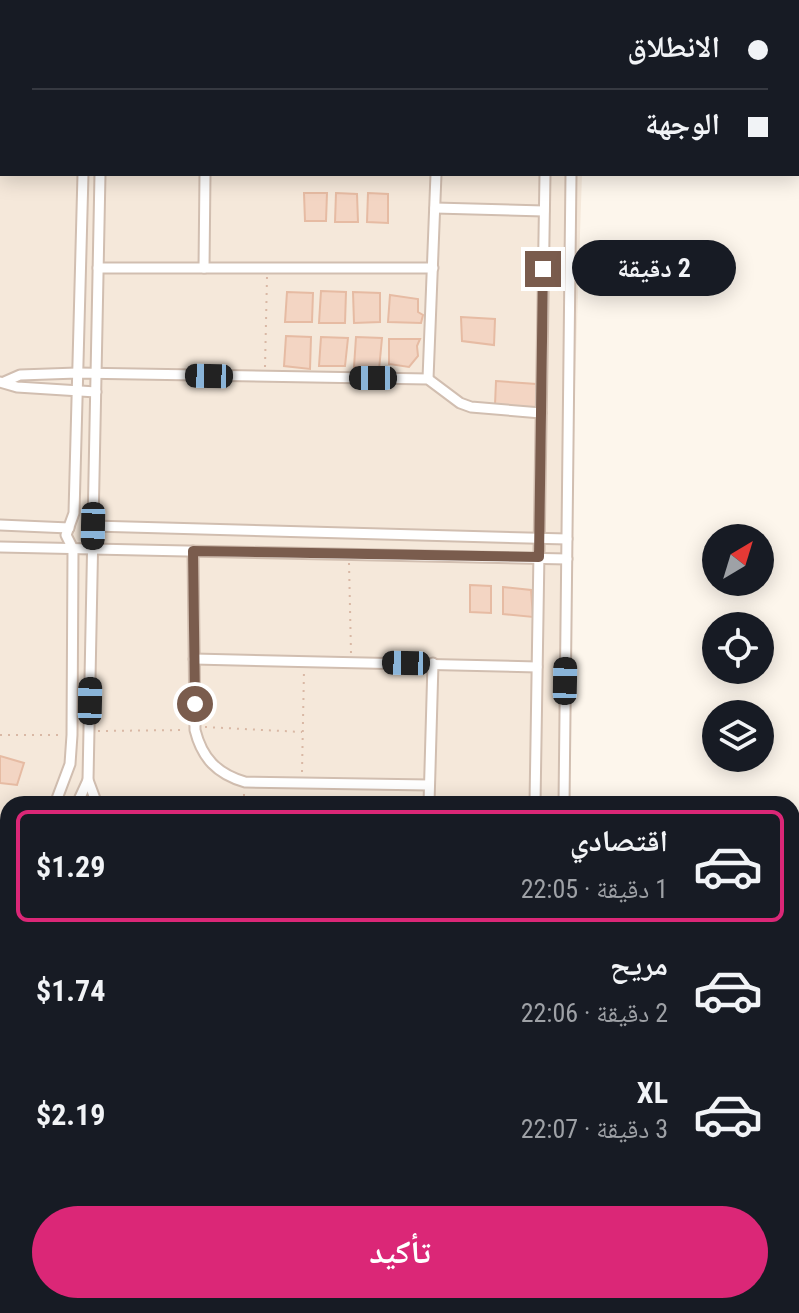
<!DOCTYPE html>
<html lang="ar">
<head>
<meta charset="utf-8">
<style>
  :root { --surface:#171b24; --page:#20242c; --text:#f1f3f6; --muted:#9ea1a6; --line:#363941; --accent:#db2777 }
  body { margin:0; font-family:"Roboto Condensed","Noto Naskh Arabic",sans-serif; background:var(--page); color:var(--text); direction:rtl; height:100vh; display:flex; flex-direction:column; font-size:30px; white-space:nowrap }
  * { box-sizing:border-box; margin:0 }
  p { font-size:26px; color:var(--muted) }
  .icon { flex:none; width:44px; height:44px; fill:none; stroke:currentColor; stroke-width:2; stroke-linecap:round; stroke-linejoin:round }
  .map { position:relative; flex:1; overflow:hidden; direction:ltr }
  .panel { position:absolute; left:0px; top:796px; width:800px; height:518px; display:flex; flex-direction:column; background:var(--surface); border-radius:24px 24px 0 0; box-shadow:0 4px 20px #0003; direction:rtl }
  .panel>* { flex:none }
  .top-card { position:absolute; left:0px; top:0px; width:800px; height:176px; box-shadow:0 4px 20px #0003; direction:rtl; display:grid; align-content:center; height:176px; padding:0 32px; background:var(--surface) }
  .needle { width:52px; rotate:38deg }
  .buttons { position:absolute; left:702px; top:524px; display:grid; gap:16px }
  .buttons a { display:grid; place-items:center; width:72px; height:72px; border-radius:50%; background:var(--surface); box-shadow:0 4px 20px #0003; font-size:40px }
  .end { position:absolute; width:36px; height:36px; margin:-18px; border:10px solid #7a5c4d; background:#fff; box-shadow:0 0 0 4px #fff }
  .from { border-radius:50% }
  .bubble { position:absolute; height:56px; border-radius:28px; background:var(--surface); box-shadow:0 4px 20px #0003; font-size:26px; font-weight:700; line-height:56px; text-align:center; direction:rtl }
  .car { position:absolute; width:24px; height:48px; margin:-24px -12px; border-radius:10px; box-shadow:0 0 6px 2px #0007; background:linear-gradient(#222 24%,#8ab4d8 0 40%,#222 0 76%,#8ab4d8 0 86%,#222 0) }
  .top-card b { display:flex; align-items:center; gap:28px; height:76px; font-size:30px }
  .top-card b+b { border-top:2px solid var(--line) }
  .top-card i { width:20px; height:20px; background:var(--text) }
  ul { padding:14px 0 0; list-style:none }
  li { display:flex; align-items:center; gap:24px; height:112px; margin:0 16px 12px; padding:0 16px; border:4px solid transparent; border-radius:12px }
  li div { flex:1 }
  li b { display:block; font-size:30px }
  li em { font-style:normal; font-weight:700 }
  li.active { border-color:var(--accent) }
  li>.icon { width:72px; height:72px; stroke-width:1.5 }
  .action { display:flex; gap:16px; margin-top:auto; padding:16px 32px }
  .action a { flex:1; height:92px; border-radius:48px; background:var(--accent); color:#fff; font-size:32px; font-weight:700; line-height:92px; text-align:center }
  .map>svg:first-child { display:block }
  .residential { fill:#f5e8da }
  .building { fill:#f3d5c3; stroke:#e6bba3; stroke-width:2 }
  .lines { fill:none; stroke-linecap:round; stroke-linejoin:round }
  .service-casing { stroke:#d1beb0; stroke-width:9 }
  .minor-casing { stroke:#d1beb0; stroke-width:13 }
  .secondary-casing { stroke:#d6c0b0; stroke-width:18 }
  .path { stroke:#d9b8a5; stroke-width:2; stroke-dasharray:2 6; stroke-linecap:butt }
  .service { stroke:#fff; stroke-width:5 }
  .minor { stroke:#fff; stroke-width:9 }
  .secondary { stroke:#fff; stroke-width:14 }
  .route { stroke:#7a5c4d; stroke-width:10 }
</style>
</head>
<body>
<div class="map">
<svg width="799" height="1313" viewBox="0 0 799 1313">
  <rect width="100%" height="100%" fill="#fdf6ec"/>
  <g class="residential">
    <polygon points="95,0 587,0 95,2"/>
    <polygon points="0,56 2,174 582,174 561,804 8,804 8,1157 0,1157"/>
    <polygon points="0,1199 8,1199 8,1306 767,1306 767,1313 0,1313"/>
  </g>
  <g class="building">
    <polygon points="304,193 327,193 326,221 305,221"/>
    <polygon points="336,193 357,194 358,222 335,222"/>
    <polygon points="368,193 388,194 388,223 367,222"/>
    <polygon points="321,291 346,292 345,323 319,323"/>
    <polygon points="287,292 313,293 312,322 285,322"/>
    <polygon points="353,292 380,293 380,322 354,323"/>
    <polygon points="390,295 418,299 418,312 423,315 421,323 388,322"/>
    <polygon points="461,317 495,319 494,345 462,341"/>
    <polygon points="286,336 311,337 310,369 284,366"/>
    <polygon points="321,337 348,338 345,366 319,366"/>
    <polygon points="356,337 382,338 379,370 354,367"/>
    <polygon points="389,339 420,339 417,346 418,356 409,367 389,364"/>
    <polygon points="496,381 536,384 537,409 495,405"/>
    <polygon points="470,585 491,586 491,613 470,612"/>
    <polygon points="503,587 531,590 533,617 503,614"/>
    <polygon points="0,756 24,763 17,785 0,783"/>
    <rect x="0" y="916" width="7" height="29"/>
    <rect x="0" y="958" width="7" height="32"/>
  </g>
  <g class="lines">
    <defs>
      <g id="service">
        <polyline points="60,2 60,0"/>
        <polyline points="0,35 2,36"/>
        <polyline points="792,1155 799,1156"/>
      </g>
      <g id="minor">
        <polyline points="327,0 327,2"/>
        <polyline points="438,0 438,2"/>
        <polyline points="87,2 87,0"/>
        <polyline points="104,2 104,0"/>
        <polyline points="207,2 207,0"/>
        <polyline points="547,2 547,0"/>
        <polyline points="573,2 573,0"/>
        <polyline points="0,53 2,53"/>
        <polyline points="0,75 2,75"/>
        <polyline points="0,169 2,169"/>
        <polyline points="435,208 544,211"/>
        <polyline points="98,268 433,268"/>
        <polyline points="204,268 205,174"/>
        <polyline points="428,379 436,174"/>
        <polyline points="0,382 17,387 96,392"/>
        <polyline points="4,382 20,375 77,373 428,379 460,403 471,407 541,413"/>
        <polyline points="0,525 69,528"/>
        <polyline points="93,526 567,539"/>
        <polyline points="0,547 567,559"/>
        <path d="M193,551L195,730C202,758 217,774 245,782L429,785"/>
        <polyline points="194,659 537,667"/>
        <polyline points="55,804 70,764 72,735 73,549 66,535 74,513 83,174"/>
        <polyline points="77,804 88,780"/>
        <polyline points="97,804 88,780 100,174"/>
        <polyline points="429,804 433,663"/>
        <polyline points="535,804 545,174"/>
        <polyline points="564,804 571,174"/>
        <polyline points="0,861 8,856"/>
        <polyline points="0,882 8,877"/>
        <polyline points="0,901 8,901"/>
        <polyline points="0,991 8,991"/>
        <polyline points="0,1051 8,1051"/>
        <polyline points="792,1058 799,1058"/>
        <polyline points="792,1078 799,1078"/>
        <polyline points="0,1155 8,1155"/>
        <polyline points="423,1306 445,1313"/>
        <polyline points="641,1306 651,1313"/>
        <polyline points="55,1313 56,1306"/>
        <polyline points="571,1313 571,1306"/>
        <polyline points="588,1313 588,1306"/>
        <polyline points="775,1313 776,1306"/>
        <polyline points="794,1313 796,1238 799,1221"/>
      </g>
      <g id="secondary">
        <polyline points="0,1171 8,1171"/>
        <polyline points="792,1188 799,1189"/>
        <polyline points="0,1194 8,1194"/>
        <polyline points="792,1205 799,1206"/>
      </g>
    </defs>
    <use href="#service" class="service-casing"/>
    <use href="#minor" class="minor-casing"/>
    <use href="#secondary" class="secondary-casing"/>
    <g class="path">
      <polyline points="265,367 267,277"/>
      <polyline points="349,563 351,653"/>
      <polyline points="205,727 302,732"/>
      <polyline points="98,731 184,730"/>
      <polyline points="0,735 63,735"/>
      <polyline points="302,772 304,670"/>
      <polyline points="244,804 244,793"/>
      <polyline points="0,1294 8,1294"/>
      <polyline points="0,1306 47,1306"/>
      <polyline points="406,1306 406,1313"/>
      <polyline points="492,1306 493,1313"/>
      <polyline points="505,1306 505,1313"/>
      <polyline points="516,1306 516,1313"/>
      <polyline points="151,1313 151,1306"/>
      <polyline points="231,1313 231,1306"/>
      <polyline points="315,1313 315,1306"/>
      <polyline points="326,1313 326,1306"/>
      <polyline points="481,1313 482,1306"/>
      <polyline points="531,1313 531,1306"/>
      <polyline points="544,1313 544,1306"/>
    </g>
    <use href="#service" class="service"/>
    <use href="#minor" class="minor"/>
    <use href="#secondary" class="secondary"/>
  </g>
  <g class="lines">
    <polyline class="route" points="195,704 193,551 539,557 543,269"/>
  </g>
</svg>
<div class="buttons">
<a><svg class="needle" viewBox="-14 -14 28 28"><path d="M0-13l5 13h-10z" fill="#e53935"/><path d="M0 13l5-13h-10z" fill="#9ea1a6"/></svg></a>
<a><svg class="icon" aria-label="locate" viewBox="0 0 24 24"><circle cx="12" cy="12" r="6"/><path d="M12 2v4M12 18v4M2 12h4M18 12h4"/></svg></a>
<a><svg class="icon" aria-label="layers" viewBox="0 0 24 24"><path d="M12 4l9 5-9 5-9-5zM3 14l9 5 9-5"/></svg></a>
</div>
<i class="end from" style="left:195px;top:704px"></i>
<i class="end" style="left:543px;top:269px"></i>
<div class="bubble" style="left:572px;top:240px;width:164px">2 دقيقة</div>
<i class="car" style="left:209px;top:376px;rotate:271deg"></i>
<i class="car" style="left:373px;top:378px;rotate:270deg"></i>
<i class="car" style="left:93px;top:526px;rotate:181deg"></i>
<i class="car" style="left:406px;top:663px;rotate:271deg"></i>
<i class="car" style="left:565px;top:681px;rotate:1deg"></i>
<i class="car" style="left:90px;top:701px;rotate:1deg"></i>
<div class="top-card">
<b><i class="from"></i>الانطلاق</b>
<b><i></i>الوجهة</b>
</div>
<section class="panel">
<ul>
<li class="active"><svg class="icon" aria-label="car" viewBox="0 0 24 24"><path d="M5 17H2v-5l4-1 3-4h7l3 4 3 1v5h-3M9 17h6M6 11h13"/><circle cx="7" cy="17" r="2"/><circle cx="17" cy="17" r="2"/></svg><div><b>اقتصادي</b><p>1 دقيقة · 22:05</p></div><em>$1.29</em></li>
<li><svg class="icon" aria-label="car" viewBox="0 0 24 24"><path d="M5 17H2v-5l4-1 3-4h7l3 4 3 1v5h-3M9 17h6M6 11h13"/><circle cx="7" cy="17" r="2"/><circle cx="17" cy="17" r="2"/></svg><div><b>مريح</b><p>2 دقيقة · 22:06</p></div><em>$1.74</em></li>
<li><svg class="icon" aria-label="car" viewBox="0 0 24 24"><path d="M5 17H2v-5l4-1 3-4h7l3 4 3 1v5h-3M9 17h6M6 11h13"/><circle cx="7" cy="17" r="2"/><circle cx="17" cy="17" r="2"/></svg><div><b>XL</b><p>3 دقيقة · 22:07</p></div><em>$2.19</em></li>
</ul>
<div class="action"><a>تأكيد</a></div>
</section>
</div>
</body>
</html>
